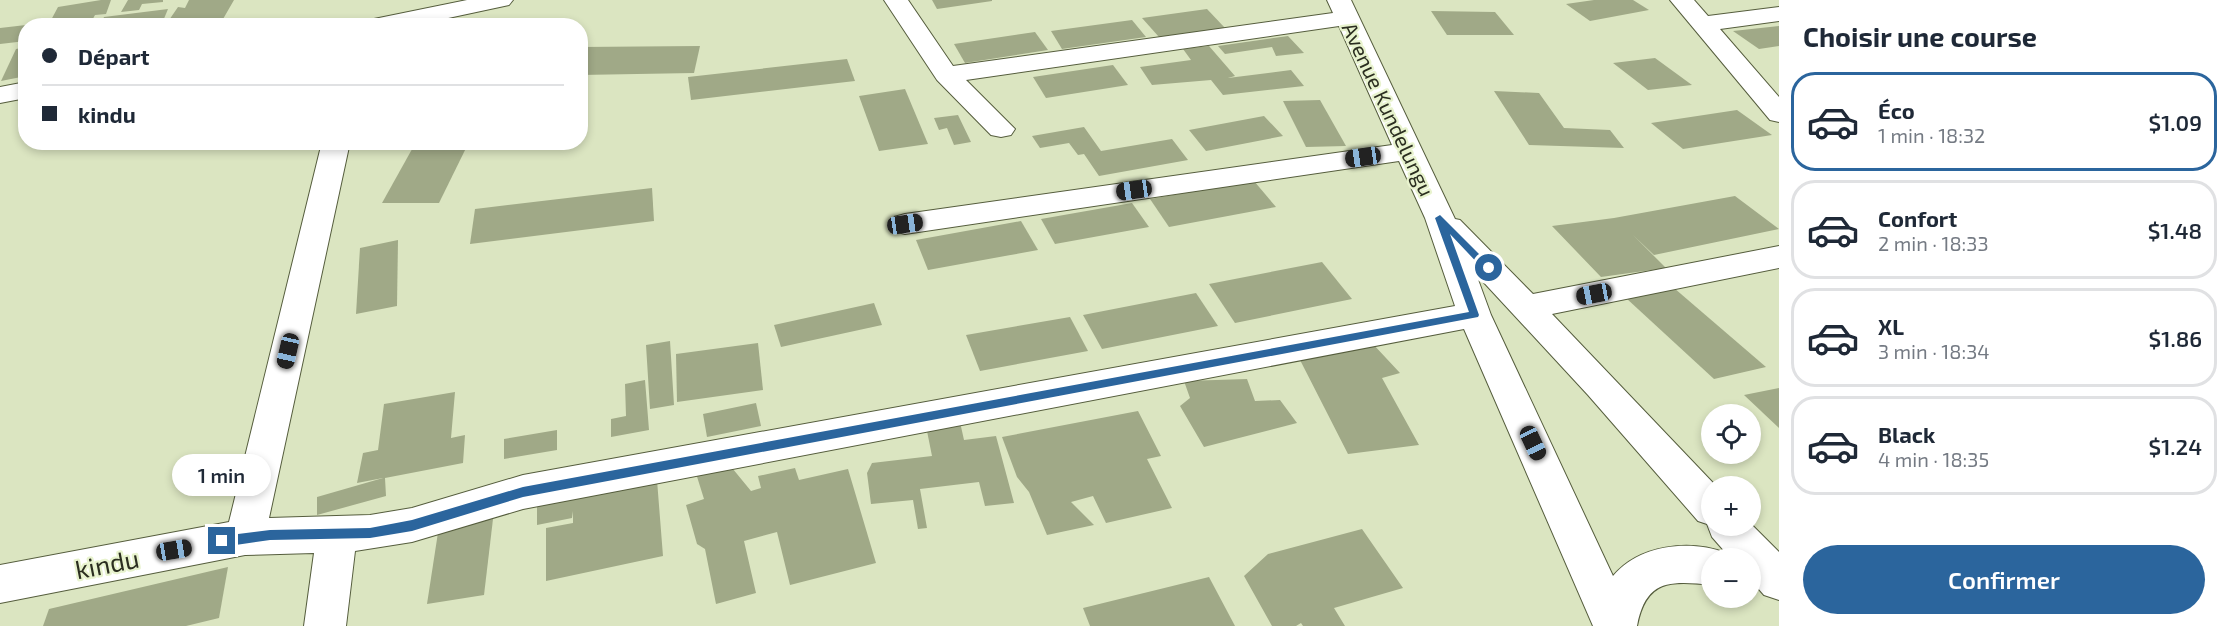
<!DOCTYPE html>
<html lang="fr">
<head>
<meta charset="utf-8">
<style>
  :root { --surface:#fff; --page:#f2f2f3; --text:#1f2937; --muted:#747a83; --line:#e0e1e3; --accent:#2b659d }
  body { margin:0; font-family:"Exo 2",sans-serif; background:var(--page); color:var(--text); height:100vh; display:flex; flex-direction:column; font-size:22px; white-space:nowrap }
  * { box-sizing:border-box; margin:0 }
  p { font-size:20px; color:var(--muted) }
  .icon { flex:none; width:33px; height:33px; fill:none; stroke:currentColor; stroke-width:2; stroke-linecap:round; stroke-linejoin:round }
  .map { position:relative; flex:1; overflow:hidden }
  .drawer { display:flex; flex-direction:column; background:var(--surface); width:450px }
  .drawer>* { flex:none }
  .guide { position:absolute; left:18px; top:18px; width:570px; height:132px; border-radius:24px; box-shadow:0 3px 9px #0003; display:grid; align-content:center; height:132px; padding:0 24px; background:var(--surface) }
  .fabs { position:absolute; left:1701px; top:404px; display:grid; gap:12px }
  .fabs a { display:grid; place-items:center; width:60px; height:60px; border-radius:50%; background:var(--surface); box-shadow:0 3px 9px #0003; font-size:30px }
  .end { position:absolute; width:27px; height:27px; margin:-14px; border:8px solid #2b659d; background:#fff; box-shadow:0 0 0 3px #fff }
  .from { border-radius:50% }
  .bubble { position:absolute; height:42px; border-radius:21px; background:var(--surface); box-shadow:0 3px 9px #0003; font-size:20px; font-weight:600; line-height:42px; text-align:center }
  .car { position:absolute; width:18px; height:36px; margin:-18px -9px; border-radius:8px; box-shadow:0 0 4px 2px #0007; background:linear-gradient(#222 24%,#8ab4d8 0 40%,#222 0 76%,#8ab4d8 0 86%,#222 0) }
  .guide b { display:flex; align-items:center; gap:21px; height:57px; font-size:22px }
  .guide b+b { border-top:2px solid var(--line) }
  .guide i { width:15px; height:15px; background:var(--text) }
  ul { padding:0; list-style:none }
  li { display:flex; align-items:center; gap:18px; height:99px; margin:0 12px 9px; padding:0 12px; border:3px solid var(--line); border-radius:24px }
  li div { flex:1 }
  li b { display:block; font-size:22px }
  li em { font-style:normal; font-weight:600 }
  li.selected { border-color:var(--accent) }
  li>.icon { width:54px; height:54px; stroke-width:1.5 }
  h2 { padding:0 24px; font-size:27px; line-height:72px }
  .action { display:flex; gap:12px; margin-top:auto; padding:12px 24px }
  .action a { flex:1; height:69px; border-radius:36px; background:var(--accent); color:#fff; font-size:24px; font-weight:600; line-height:69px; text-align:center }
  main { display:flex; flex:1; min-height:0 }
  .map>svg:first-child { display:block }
  .building { fill:#a0a987 }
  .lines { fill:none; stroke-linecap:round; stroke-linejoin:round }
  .minor-casing { stroke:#555d3d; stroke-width:2 }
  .minor { fill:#fff; fill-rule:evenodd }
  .route { fill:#2b659d }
  .labels { text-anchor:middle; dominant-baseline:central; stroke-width:4.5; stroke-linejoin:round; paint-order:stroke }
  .street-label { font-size:21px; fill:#2b2e20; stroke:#e8f3ce }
  .near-street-label { font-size:26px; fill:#2b2e20; stroke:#e8f3ce }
</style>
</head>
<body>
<main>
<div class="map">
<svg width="1779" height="626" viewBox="0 0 1779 626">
  <rect width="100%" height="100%" fill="#dbe5c1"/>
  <g class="building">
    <polygon points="101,0 111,0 106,14 95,15 89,26 35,26 50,22 58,7"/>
    <polygon points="128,0 163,0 163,2 142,4 139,10 121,12"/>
    <polygon points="189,0 234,0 219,26 165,26 178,7 185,8"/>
    <polygon points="932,0 992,0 992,1 937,9"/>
    <polygon points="1594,0 1633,0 1649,10 1590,21 1566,4"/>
    <polygon points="168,9 161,26 100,26 104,17"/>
    <polygon points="1207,9 1225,28 1159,37 1142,18"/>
    <polygon points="1431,11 1495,12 1514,35 1447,35"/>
    <polygon points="1132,20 1146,37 1062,49 1051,31"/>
    <polygon points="26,25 26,41 0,44 0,28"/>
    <polygon points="1779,26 1779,46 1759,49 1733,31"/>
    <polygon points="1035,32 1048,50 965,63 954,44"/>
    <polygon points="1288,36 1304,53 1276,56 1272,47 1225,54 1218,46"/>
    <polygon points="700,46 694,73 580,75 580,47"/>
    <polygon points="1209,46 1235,76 1228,78 1291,70 1304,86 1223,95 1211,80 1152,85 1140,67 1191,60 1183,49"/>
    <polygon points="26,47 26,76 1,81 16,49"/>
    <polygon points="1655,58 1692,85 1648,90 1613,63"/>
    <polygon points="847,59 855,81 691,100 688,77"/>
    <polygon points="1113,65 1128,85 1046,98 1033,77"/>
    <polygon points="905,89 928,144 879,151 859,96"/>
    <polygon points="1494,91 1539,93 1564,128 1610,130 1624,148 1529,145"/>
    <polygon points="1320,100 1346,146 1306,147 1283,101"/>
    <polygon points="1737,110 1772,135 1683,149 1651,123"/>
    <polygon points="958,115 971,142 954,145 947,128 939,130 934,118"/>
    <polygon points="1264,116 1283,136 1206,151 1189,130"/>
    <polygon points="1084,127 1101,151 1172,139 1188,160 1099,176 1084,154 1078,155 1069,143 1040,148 1032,136"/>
    <polygon points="416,142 469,142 439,203 382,203"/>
    <polygon points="1254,181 1276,207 1169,227 1150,199"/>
    <polygon points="652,188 654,221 470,244 475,209"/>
    <polygon points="1735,196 1779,229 1654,255 1633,235 1666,268 1601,277 1552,226 1614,218"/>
    <polygon points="1132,203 1149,227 1055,244 1041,219"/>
    <polygon points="1021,221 1038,250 928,270 916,240"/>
    <polygon points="398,240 397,306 356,314 360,248"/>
    <polygon points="1322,262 1352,299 1235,323 1209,284"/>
    <polygon points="1674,288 1766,367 1714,379 1626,298"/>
    <polygon points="1196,293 1218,326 1102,349 1083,315"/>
    <polygon points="874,303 882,325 781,347 774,325"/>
    <polygon points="1070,317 1088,351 980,371 966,335"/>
    <polygon points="670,341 674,405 650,409 646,345"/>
    <polygon points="758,343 763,390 677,402 676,354"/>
    <polygon points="1372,343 1400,373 1382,378 1419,445 1348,454 1299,358"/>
    <polygon points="1247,379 1255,401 1280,400 1297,423 1204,447 1180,406 1190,398 1184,381"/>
    <polygon points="645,380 649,430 611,437 611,419 626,416 625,384"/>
    <polygon points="1779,388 1779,428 1744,395"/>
    <polygon points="455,392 451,438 465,435 463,463 385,478 386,496 317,515 317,497 383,478 357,483 363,453 378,450 384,404"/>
    <polygon points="756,403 761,426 707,437 703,414"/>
    <polygon points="1138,411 1161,456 1147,459 1172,508 1106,523 1093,496 1071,502 1094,525 1047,535 1029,492 1017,477 1002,437"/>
    <polygon points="960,422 964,440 996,436 1014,503 985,506 979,482 920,489 927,528 918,529 913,500 871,504 867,473 872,463 932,456 926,426"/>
    <polygon points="557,430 557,450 504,459 504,439"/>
    <polygon points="728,463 751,491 761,488 758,476 795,468 799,480 848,469 876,563 790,585 777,532 744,541 756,593 716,604 705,549 697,544 686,505 704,499 694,467"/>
    <polygon points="657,480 663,556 546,581 546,528 573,523 573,511 572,518 537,525 537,502"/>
    <polygon points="493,519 484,595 427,604 439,526"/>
    <polygon points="1362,529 1403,588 1334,608 1345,626 1303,626 1301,623 1296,626 1272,626 1244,576 1268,554"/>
    <polygon points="228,567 219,618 186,626 43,626 49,609"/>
    <polygon points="1209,577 1235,626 1090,626 1083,608"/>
  </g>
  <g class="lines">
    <defs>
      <g id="minor">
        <polygon points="467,0 513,0 509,5 411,26 362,26 366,21 374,19"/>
        <path d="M884,0H908L953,66L1333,13L1327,0H1351L1455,219L1460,220L1533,294L1779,246V268L1552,314L1716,486H1712V525L1750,523L1779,552V600L1764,595L1750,579V558H1731L1727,554L1729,558H1712V585C1670,581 1646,579 1637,626H1593L1464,329L523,509L412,542L355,551L346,626H304L314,553L245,555L0,603V565L229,522L322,142H350L269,518L370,515L412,508L523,475L1455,306L1425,218L1399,161L905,234L894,231L890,224L894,217L905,214L1392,145L1339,26L966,80L1015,129L1011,135L1001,137L991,135L937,80ZM1476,274L1588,395L1698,521L1707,524L1712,537L1726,553C1689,539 1639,545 1613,576L1491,315Z"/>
        <polygon points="1670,0 1694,0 1708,16 1779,7 1779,21 1720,29 1779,97 1779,122 1770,120"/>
        <polygon points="26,82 26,98 0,103 0,87"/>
      </g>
    </defs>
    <use href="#minor" class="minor-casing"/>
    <use href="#minor" class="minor"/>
  </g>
  <polygon class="route" points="1440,215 1493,268 1489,272 1485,271 1450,234 1479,315 1478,317 523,497 412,531 370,538 270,540 222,547 216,541 222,536 270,530 370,528 412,520 523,487 1469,312 1435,218"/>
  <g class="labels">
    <g class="street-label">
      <text transform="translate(1389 109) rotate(65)">Avenue Kundelungu</text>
    </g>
    <g class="near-street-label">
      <text transform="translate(107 563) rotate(-11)">kindu</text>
    </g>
  </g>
</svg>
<div class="fabs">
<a><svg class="icon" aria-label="locate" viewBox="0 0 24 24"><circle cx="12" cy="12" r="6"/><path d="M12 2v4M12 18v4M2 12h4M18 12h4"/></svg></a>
<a>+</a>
<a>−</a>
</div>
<i class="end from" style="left:1489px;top:268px"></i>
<i class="end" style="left:222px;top:541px"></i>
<div class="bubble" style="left:172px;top:454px;width:99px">1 min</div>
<i class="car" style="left:1363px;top:157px;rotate:262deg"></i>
<i class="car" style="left:1134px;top:190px;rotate:262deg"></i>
<i class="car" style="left:905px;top:224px;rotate:82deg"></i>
<i class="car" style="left:1594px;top:294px;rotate:259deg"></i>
<i class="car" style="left:288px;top:351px;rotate:193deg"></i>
<i class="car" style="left:1533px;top:443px;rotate:155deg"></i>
<i class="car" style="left:174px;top:550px;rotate:80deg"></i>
<div class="guide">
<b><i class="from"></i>Départ</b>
<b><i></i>kindu</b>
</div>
</div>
<section class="drawer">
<h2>Choisir une course</h2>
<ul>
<li class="selected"><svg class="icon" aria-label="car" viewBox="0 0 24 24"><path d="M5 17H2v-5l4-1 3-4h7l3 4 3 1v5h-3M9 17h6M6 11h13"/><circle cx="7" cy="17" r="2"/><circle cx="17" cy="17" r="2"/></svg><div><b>Éco</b><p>1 min · 18:32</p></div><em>$1.09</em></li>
<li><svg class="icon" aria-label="car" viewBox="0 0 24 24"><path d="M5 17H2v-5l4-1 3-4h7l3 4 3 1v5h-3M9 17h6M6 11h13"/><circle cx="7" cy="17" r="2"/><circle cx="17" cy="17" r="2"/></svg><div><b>Confort</b><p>2 min · 18:33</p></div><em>$1.48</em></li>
<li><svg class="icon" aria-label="car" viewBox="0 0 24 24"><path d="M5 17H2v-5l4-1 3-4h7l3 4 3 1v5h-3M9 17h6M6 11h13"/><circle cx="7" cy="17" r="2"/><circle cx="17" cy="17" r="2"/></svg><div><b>XL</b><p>3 min · 18:34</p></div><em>$1.86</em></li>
<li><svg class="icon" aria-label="car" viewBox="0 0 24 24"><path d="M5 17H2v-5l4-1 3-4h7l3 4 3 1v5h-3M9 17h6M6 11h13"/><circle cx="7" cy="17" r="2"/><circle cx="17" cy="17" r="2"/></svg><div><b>Black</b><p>4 min · 18:35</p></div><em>$1.24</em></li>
</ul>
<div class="action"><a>Confirmer</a></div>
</section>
</main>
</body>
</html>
